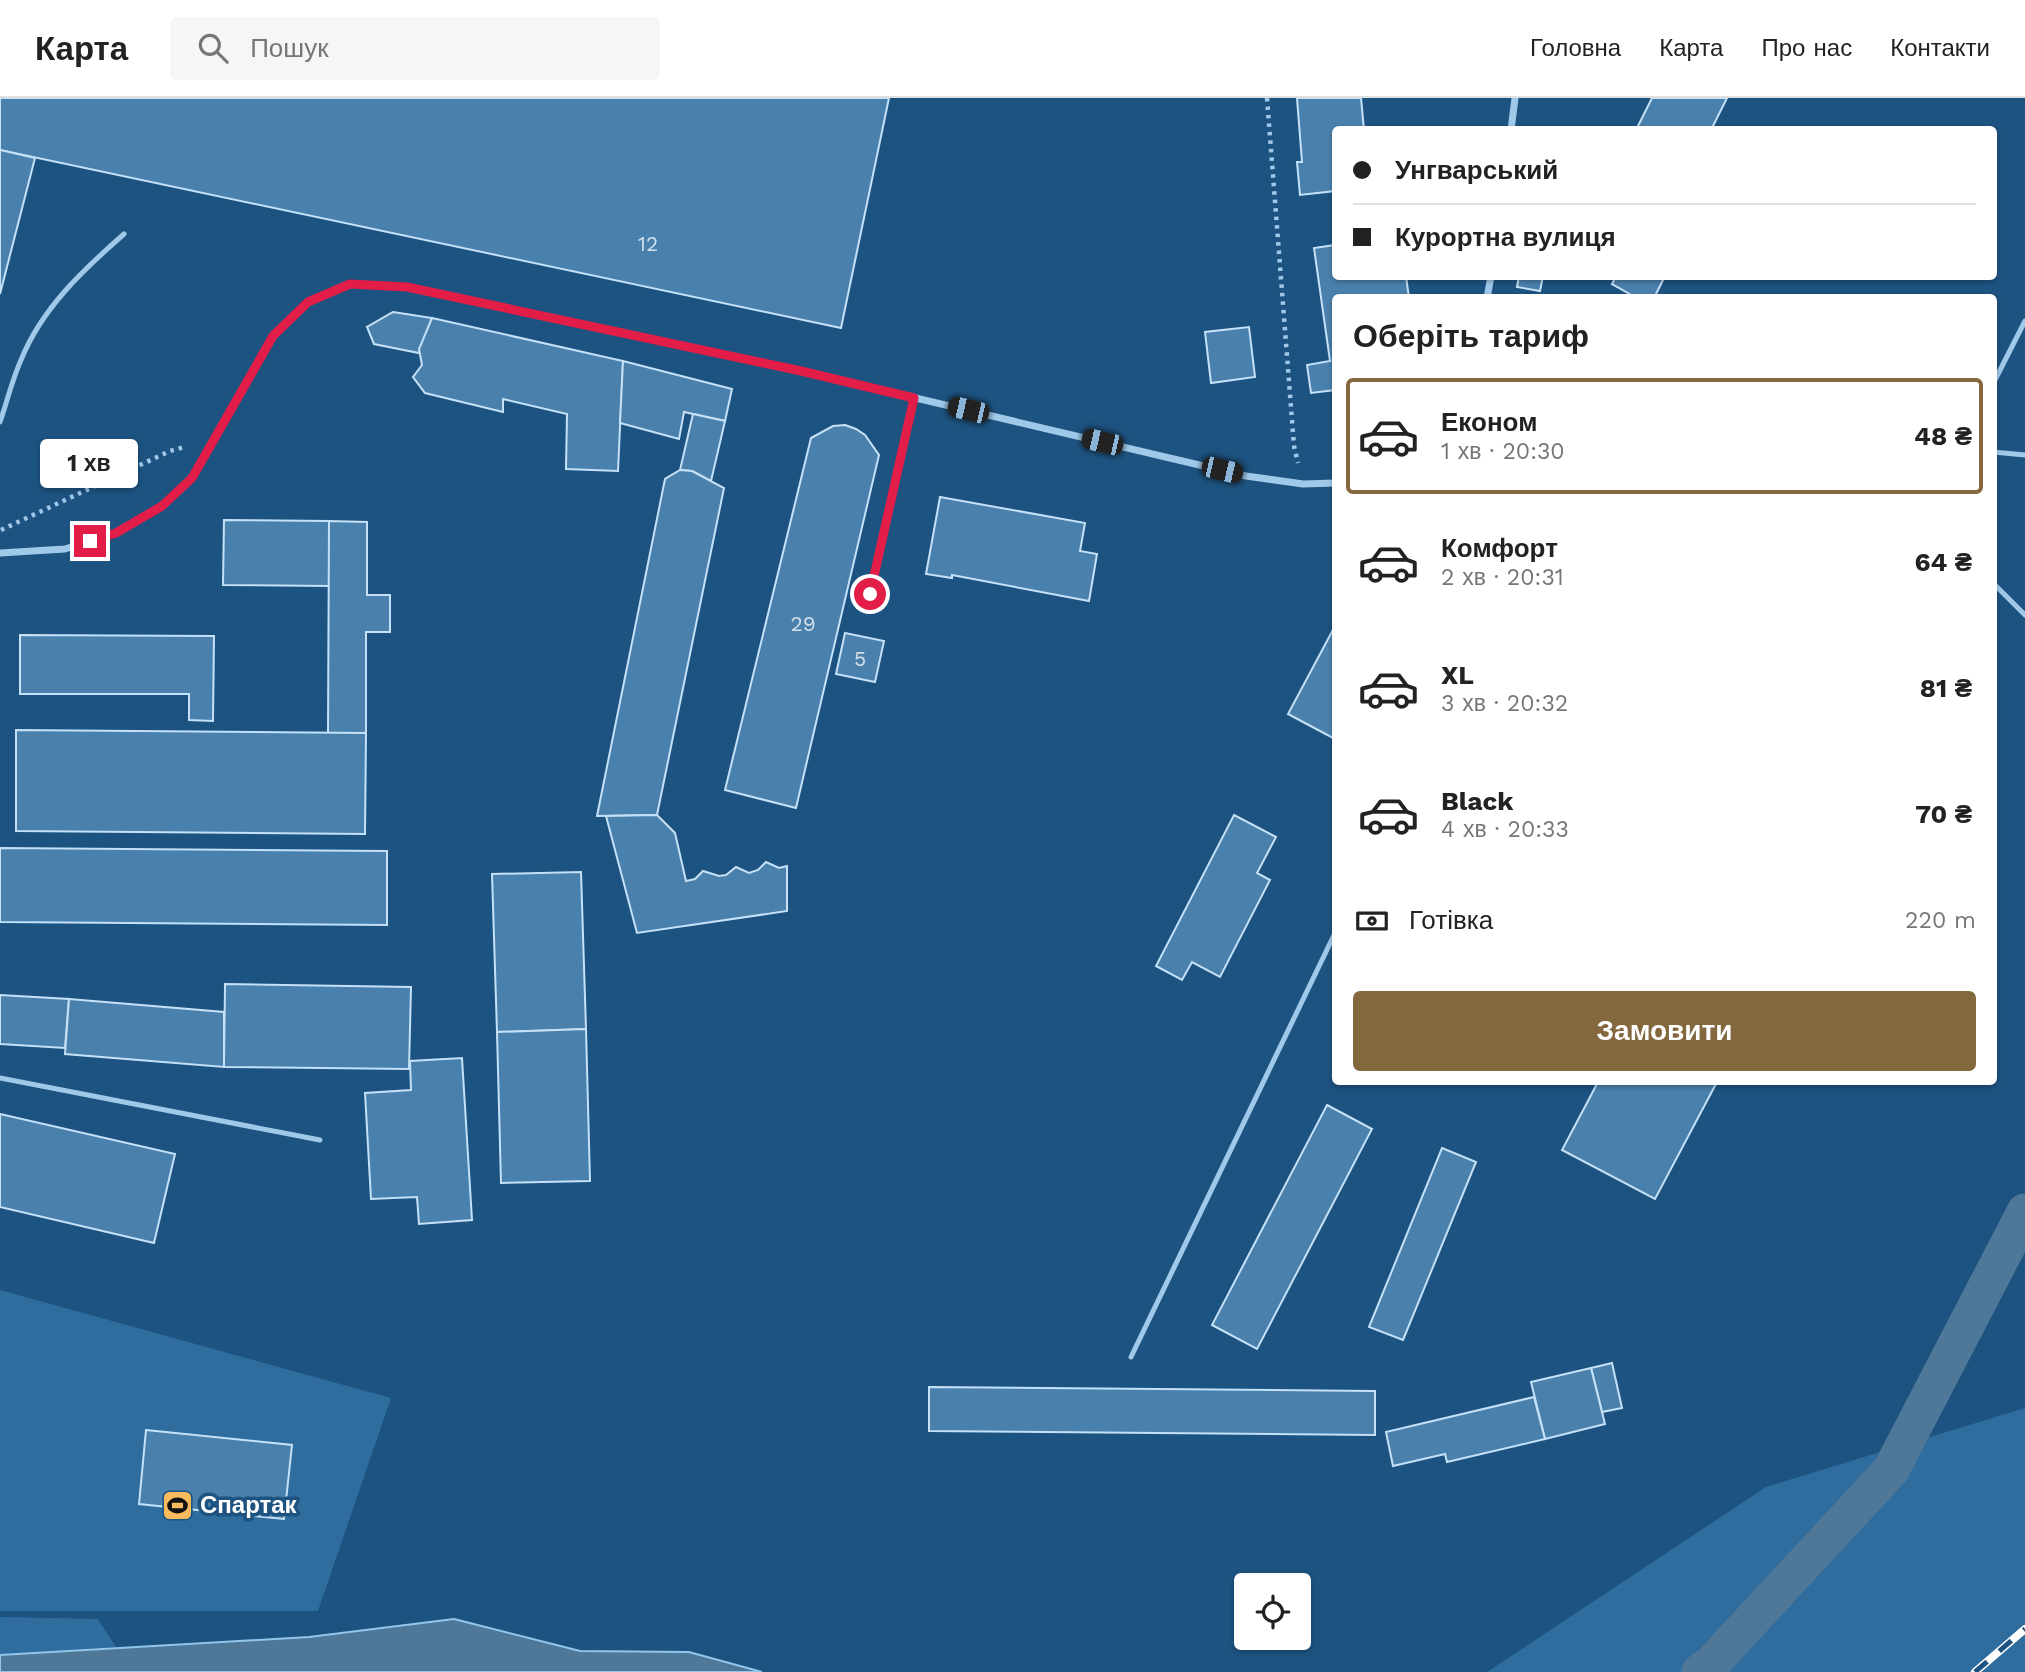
<!DOCTYPE html>
<html lang="uk">
<head>
<meta charset="utf-8">
<style>
  :root { --surface:#fff; --page:#f6f6f6; --text:#222; --muted:#767676; --line:#e0e0e0; --accent:#83673d }
  body { margin:0; font-family:"Work Sans",sans-serif; background:var(--page); color:var(--text); height:100vh; display:flex; flex-direction:column; font-size:26px; white-space:nowrap }
  * { box-sizing:border-box; margin:0 }
  p { font-size:23px; color:var(--muted) }
  .icon { flex:none; width:38px; height:38px; fill:none; stroke:currentColor; stroke-width:2; stroke-linecap:round; stroke-linejoin:round }
  .map { position:relative; flex:1; overflow:hidden }
  .details { position:absolute; left:1332px; top:196px; width:665px; height:791px; display:flex; flex-direction:column; background:var(--surface); border-radius:7px; box-shadow:0 2px 5px #0004 }
  .details>* { flex:none }
  .banner { position:absolute; left:1332px; top:28px; width:665px; height:154px; border-radius:7px; box-shadow:0 2px 5px #0004; display:grid; align-content:center; height:154px; padding:0 21px; background:var(--surface) }
  .controls { position:absolute; left:1234px; top:1475px; display:grid; gap:14px }
  .controls a { display:grid; place-items:center; width:77px; height:77px; border-radius:7px; background:var(--surface); box-shadow:0 2px 5px #0004; font-size:35px }
  .end { position:absolute; width:32px; height:32px; margin:-16px; border:9px solid #e11d48; background:#fff; box-shadow:0 0 0 4px #fff }
  .from { border-radius:50% }
  .bubble { position:absolute; height:49px; border-radius:7px; background:var(--surface); box-shadow:0 2px 5px #0004; font-size:23px; font-weight:700; line-height:49px; text-align:center }
  .car { position:absolute; width:21px; height:42px; margin:-21px -10px; border-radius:9px; box-shadow:0 0 5px 2px #0007; background:linear-gradient(#222 24%,#8ab4d8 0 40%,#222 0 76%,#8ab4d8 0 86%,#222 0) }
  .banner b { display:flex; align-items:center; gap:24px; height:66px; font-size:26px }
  .banner b+b { border-top:2px solid var(--line) }
  .banner i { width:18px; height:18px; background:var(--text) }
  ul { padding:0; list-style:none }
  li { display:flex; align-items:center; gap:21px; height:116px; margin:0 14px 10px; padding:0 7px; border:4px solid transparent; border-radius:7px }
  li div { flex:1 }
  li b { display:block; font-size:26px }
  li em { font-style:normal; font-weight:700 }
  li.selected { border-color:var(--accent) }
  li>.icon { width:63px; height:63px; stroke-width:1.5 }
  h2 { padding:0 21px; font-size:32px; line-height:84px }
  .pay { display:flex; align-items:center; gap:18px; height:77px; padding:0 21px; font-size:26px }
  .pay p { margin-inline-start:auto }
  .cta { display:flex; gap:14px; margin-top:auto; padding:14px 21px }
  .cta a { flex:1; height:80px; border-radius:7px; background:var(--accent); color:#fff; font-size:28px; font-weight:700; line-height:80px; text-align:center }
  header { display:flex; align-items:center; gap:42px; box-sizing:border-box; height:98px; padding:0 35px; background:var(--surface); border-bottom:2px solid var(--line) }
  header strong { font-size:33px }
  nav { display:flex; gap:38px; margin-inline-start:auto; font-size:24px }
  .search { width:490px; height:63px; background:var(--page); display:flex; align-items:center; gap:18px; box-sizing:border-box; padding:0 24px; border-radius:7px; color:var(--muted); font-size:26px }
  .map>svg:first-child { display:block }
  .green { fill:#2f6d9e }
  .water { fill:#4f7798; stroke:#93c6eb; stroke-width:2 }
  .lines { fill:none; stroke-linecap:round; stroke-linejoin:round }
  .canal { stroke:#4f7798; stroke-width:37 }
  .building { fill:#4a80ac; stroke:#c4e1f7; stroke-width:2 }
  .path { stroke:#a0c9e9; stroke-width:4.5; stroke-dasharray:3.5 5; stroke-linecap:butt }
  .lane { stroke:#a0c9e9; stroke-width:5 }
  .street { stroke:#a0c9e9; stroke-width:7 }
  .rail-casing { stroke:#fff; stroke-width:8 }
  .rail { stroke:#1d5380; stroke-width:5; stroke-dasharray:16; stroke-linecap:butt }
  .route { stroke:#e11d48; stroke-width:9 }
  .labels { text-anchor:middle; dominant-baseline:central; stroke-width:7; stroke-linejoin:round; paint-order:stroke }
  .number-label { font-size:21px; fill:#d2dfea }
  .poi-label { font-size:24px; font-weight:bold; fill:#fff; stroke:#1d5380; text-anchor:start }
</style>
</head>
<body>
<header>
<strong>Карта</strong>
<div class="search"><svg class="icon" aria-label="search" viewBox="0 0 24 24"><circle cx="10" cy="10" r="6"/><path d="M15 15l6 6"/></svg>Пошук</div>
<nav><a>Головна</a><a>Карта</a><a>Про нас</a><a>Контакти</a></nav>
</header>
<div class="map">
<svg width="2025" height="1574" viewBox="0 0 2025 1574">
  <rect width="100%" height="100%" fill="#1d5380"/>
  <g class="green">
    <polygon points="0,1192 391,1300 318,1513 0,1513"/>
    <polygon points="2025,1310 2025,1574 1487,1574 1766,1389"/>
    <polygon points="0,1519 98,1521 116,1549 0,1557"/>
  </g>
  <polygon class="water" points="454,1521 580,1553 689,1554 762,1574 0,1574 0,1557 309,1539"/>
  <g class="lines">
    <polyline class="canal" points="1700,1574 1712,1565 1891,1372 2025,1114"/>
  </g>
  <g class="building">
    <polygon points="0,0 889,0 841,230 0,52"/>
    <polygon points="1297,0 1361,0 1364,32 1335,32 1335,93 1300,97 1297,64 1302,64"/>
    <polygon points="1652,0 1727,0 1711,32 1636,32"/>
    <polygon points="0,52 35,60 0,196"/>
    <polygon points="1335,147 1335,178 1406,178 1409,200 1335,200 1335,292 1311,295 1307,267 1330,263 1314,150"/>
    <polygon points="1519,178 1543,178 1540,193 1517,189"/>
    <polygon points="1616,178 1665,178 1654,200 1637,200 1612,186"/>
    <polygon points="393,214 432,220 419,255 374,246 367,229"/>
    <polygon points="432,220 623,263 618,373 566,371 567,316 503,301 503,314 425,295 413,279 422,267 419,251"/>
    <polygon points="1249,229 1255,279 1211,285 1205,234"/>
    <polygon points="623,263 732,291 725,323 684,314 679,341 620,325"/>
    <polygon points="693,316 725,323 711,383 692,373 680,372"/>
    <polygon points="845,327 856,331 865,337 879,357 796,710 725,692 811,340 833,328"/>
    <polygon points="680,372 692,373 724,390 657,717 597,718 665,381"/>
    <polygon points="940,399 1085,425 1080,453 1097,456 1089,503 952,477 952,480 926,476"/>
    <polygon points="224,422 329,423 329,488 223,487"/>
    <polygon points="329,423 367,424 367,497 390,497 390,534 366,534 366,635 328,635"/>
    <polygon points="1335,528 1335,641 1288,616"/>
    <polygon points="845,535 884,543 875,584 836,576"/>
    <polygon points="20,537 214,538 213,623 189,622 189,596 20,596"/>
    <polygon points="16,632 366,635 365,736 16,733"/>
    <polygon points="657,717 675,735 686,783 695,781 703,773 719,778 726,777 736,769 749,775 758,772 766,764 779,770 787,768 787,813 637,835 606,718"/>
    <polygon points="1234,717 1276,739 1257,775 1270,782 1220,879 1192,864 1182,882 1156,868"/>
    <polygon points="0,750 387,753 387,827 0,824"/>
    <polygon points="581,774 586,931 497,934 492,776"/>
    <polygon points="225,886 411,889 409,971 224,969"/>
    <polygon points="0,897 69,901 65,950 0,946"/>
    <polygon points="69,901 224,914 224,969 65,956"/>
    <polygon points="586,931 590,1083 501,1085 497,934"/>
    <polygon points="462,960 472,1122 419,1126 417,1099 371,1101 365,995 411,992 410,963"/>
    <polygon points="1598,984 1717,984 1655,1101 1562,1052"/>
    <polygon points="1327,1007 1372,1031 1257,1251 1212,1227"/>
    <polygon points="0,1016 175,1056 154,1145 0,1109"/>
    <polygon points="1442,1050 1476,1064 1403,1242 1369,1229"/>
    <polygon points="1612,1265 1622,1310 1602,1314 1591,1270"/>
    <polygon points="1591,1270 1605,1326 1545,1341 1531,1284"/>
    <polygon points="929,1289 1375,1293 1375,1337 929,1333"/>
    <polygon points="1534,1299 1545,1341 1447,1364 1445,1356 1393,1368 1386,1334"/>
    <polygon points="146,1332 292,1347 284,1421 139,1406"/>
  </g>
  <g class="lines">
    <g class="path">
      <polyline points="1267,0 1294,348 1298,365"/>
      <polyline points="1,432 170,353 184,349"/>
    </g>
    <g class="lane">
      <polyline points="1993,286 2025,223"/>
      <path d="M0,324C7,304 12,282 21,262C42,210 83,172 124,136"/>
      <polyline points="1993,354 2025,357"/>
      <polyline points="1993,485 2025,517"/>
      <polyline points="870,496 914,300"/>
      <polyline points="0,980 320,1042"/>
      <polyline points="1131,1259 1335,835"/>
    </g>
    <g class="street">
      <polyline points="1511,32 1515,0"/>
      <polyline points="1487,200 1491,178"/>
      <polyline points="0,455 65,451 116,435 162,408 192,380 273,238 308,204 350,186 407,189 801,273 1246,378 1303,386 1335,385"/>
    </g>
    <defs>
      <polyline id="rail" points="1975,1574 2025,1531"/>
    </defs>
    <use href="#rail" class="rail-casing"/>
    <use href="#rail" class="rail"/>
  </g>
  <g class="lines">
    <polyline class="route" points="90,443 116,435 162,408 192,380 273,238 308,204 350,186 407,189 801,273 914,300 870,496"/>
  </g>
  <defs>
    <symbol id="stadium-square" viewBox="-11 -11 22 22"><rect x="-9" y="-9" width="18" height="18" rx="4" fill="#f9bb5e" stroke="#1d5380"/><path d="M0-5a6.5 5 0 1 0 0 10a6.5 5 0 1 0 0-10ZM-3.5-1.8h7v3.6h-7Z" fill="#111"/></symbol>
  </defs>
  <g fill-rule="evenodd">
    <use href="#stadium-square" x="160" y="1390" width="35" height="35"/>
  </g>
  <g class="labels">
    <g class="number-label">
      <text x="648" y="145">12</text>
      <text x="803" y="525">29</text>
      <text x="860" y="560">5</text>
    </g>
    <g class="poi-label">
      <text x="200" y="1407">Спартак</text>
    </g>
  </g>
</svg>
<div class="controls">
<a><svg class="icon" aria-label="locate" viewBox="0 0 24 24"><circle cx="12" cy="12" r="6"/><path d="M12 2v4M12 18v4M2 12h4M18 12h4"/></svg></a>
</div>
<i class="end from" style="left:870px;top:496px"></i>
<i class="end" style="left:90px;top:443px"></i>
<div class="bubble" style="left:40px;top:341px;width:98px">1 хв</div>
<i class="car" style="left:968px;top:312px;rotate:283deg"></i>
<i class="car" style="left:1102px;top:344px;rotate:283deg"></i>
<i class="car" style="left:1222px;top:372px;rotate:103deg"></i>
<div class="banner">
<b><i class="from"></i>Унгварський</b>
<b><i></i>Курортна вулиця</b>
</div>
<section class="details">
<h2>Оберіть тариф</h2>
<ul>
<li class="selected"><svg class="icon" aria-label="car" viewBox="0 0 24 24"><path d="M5 17H2v-5l4-1 3-4h7l3 4 3 1v5h-3M9 17h6M6 11h13"/><circle cx="7" cy="17" r="2"/><circle cx="17" cy="17" r="2"/></svg><div><b>Економ</b><p>1 хв · 20:30</p></div><em>48 ₴</em></li>
<li><svg class="icon" aria-label="car" viewBox="0 0 24 24"><path d="M5 17H2v-5l4-1 3-4h7l3 4 3 1v5h-3M9 17h6M6 11h13"/><circle cx="7" cy="17" r="2"/><circle cx="17" cy="17" r="2"/></svg><div><b>Комфорт</b><p>2 хв · 20:31</p></div><em>64 ₴</em></li>
<li><svg class="icon" aria-label="car" viewBox="0 0 24 24"><path d="M5 17H2v-5l4-1 3-4h7l3 4 3 1v5h-3M9 17h6M6 11h13"/><circle cx="7" cy="17" r="2"/><circle cx="17" cy="17" r="2"/></svg><div><b>XL</b><p>3 хв · 20:32</p></div><em>81 ₴</em></li>
<li><svg class="icon" aria-label="car" viewBox="0 0 24 24"><path d="M5 17H2v-5l4-1 3-4h7l3 4 3 1v5h-3M9 17h6M6 11h13"/><circle cx="7" cy="17" r="2"/><circle cx="17" cy="17" r="2"/></svg><div><b>Black</b><p>4 хв · 20:33</p></div><em>70 ₴</em></li>
</ul>
<div class="pay"><svg class="icon" aria-label="cash" viewBox="0 0 24 24"><path d="M3 7h18v10H3z"/><circle cx="12" cy="12" r="2"/></svg>Готівка<p>220 m</p></div>
<div class="cta"><a>Замовити</a></div>
</section>
</div>
</body>
</html>
